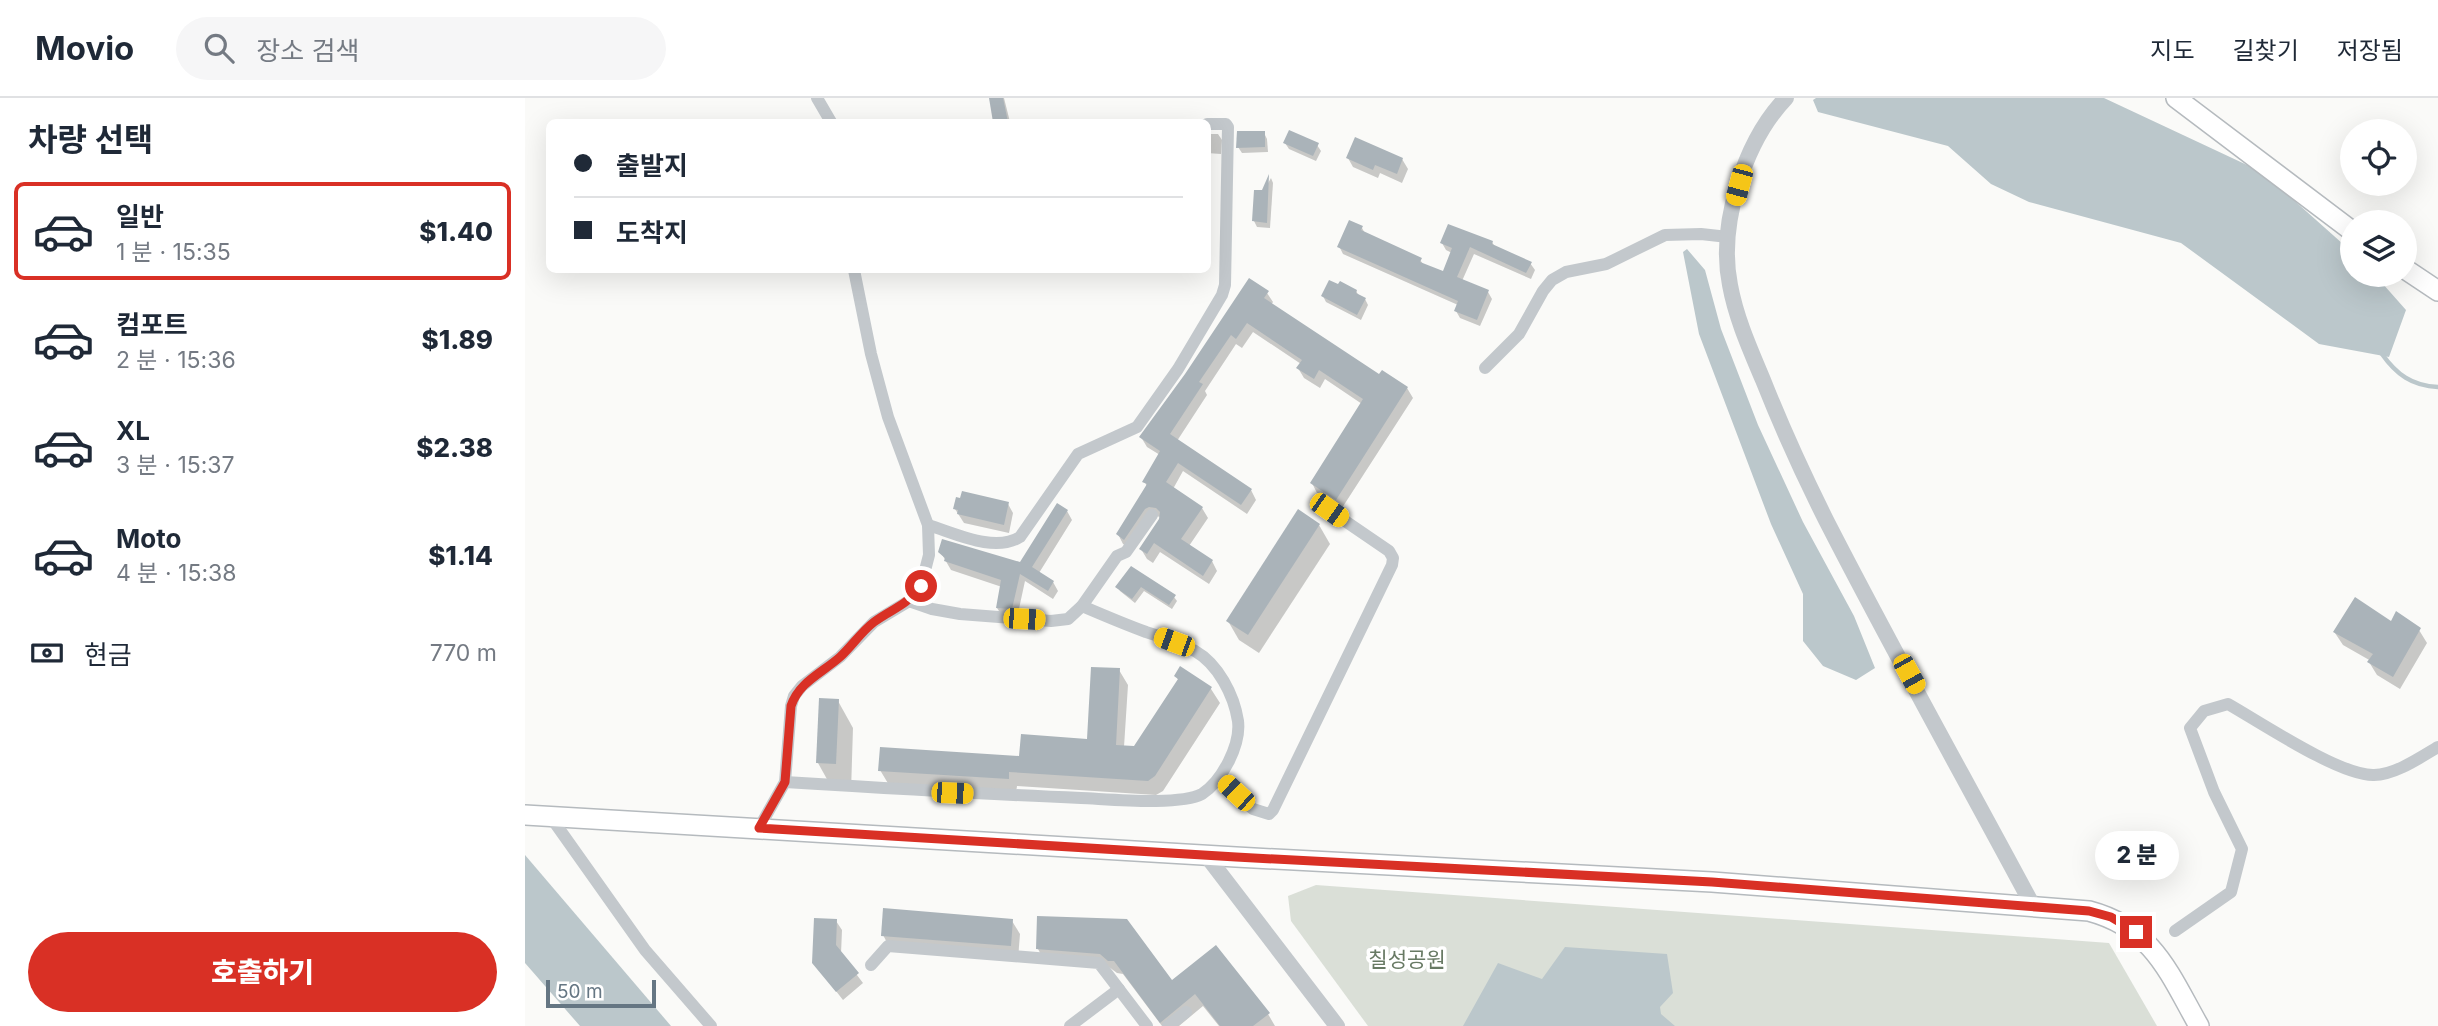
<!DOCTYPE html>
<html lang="ko">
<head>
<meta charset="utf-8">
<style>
  :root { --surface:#fff; --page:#f6f6f7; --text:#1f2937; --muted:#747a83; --line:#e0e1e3; --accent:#d93025 }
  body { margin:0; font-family:Inter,"Noto Sans KR",sans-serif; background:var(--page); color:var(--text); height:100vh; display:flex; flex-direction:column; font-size:26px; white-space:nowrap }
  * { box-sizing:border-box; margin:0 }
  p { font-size:23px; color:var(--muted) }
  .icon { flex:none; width:38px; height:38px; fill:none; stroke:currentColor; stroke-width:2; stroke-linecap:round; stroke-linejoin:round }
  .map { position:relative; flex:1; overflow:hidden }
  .sheet { display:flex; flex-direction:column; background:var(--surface); width:525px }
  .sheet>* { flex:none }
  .top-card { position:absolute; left:21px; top:21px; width:665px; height:154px; border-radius:10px; box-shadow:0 7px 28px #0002; display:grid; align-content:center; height:154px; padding:0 28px; background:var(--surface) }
  .fabs { position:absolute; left:1815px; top:21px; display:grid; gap:14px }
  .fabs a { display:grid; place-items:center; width:77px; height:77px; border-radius:50%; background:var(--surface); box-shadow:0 7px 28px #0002; font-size:35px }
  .scale { position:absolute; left:21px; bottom:18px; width:110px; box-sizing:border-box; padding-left:7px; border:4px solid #657683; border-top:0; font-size:19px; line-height:24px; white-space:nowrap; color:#657683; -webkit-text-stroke:5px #fff; paint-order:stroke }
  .end { position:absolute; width:32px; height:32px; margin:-16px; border:9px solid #d93025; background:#fff; box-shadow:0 0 0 4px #fff }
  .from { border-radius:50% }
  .bubble { position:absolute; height:49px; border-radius:24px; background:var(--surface); box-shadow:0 7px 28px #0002; font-size:23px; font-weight:800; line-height:49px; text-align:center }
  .car { position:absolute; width:21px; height:42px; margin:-21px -10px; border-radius:9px; box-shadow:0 0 5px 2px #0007; background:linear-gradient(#f5c518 24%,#345 0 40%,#f5c518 0 76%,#345 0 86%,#f5c518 0) }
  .top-card b { display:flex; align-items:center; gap:24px; height:66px; font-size:26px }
  .top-card b+b { border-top:2px solid var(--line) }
  .top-card i { width:18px; height:18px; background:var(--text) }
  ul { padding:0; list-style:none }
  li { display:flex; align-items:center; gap:21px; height:98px; margin:0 14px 10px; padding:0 14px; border:4px solid transparent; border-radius:10px }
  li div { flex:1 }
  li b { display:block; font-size:26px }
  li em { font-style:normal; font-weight:800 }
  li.on { border-color:var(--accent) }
  li>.icon { width:63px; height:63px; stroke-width:1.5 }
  h2 { padding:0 28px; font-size:32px; line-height:84px }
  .pay { display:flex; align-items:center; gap:18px; height:77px; padding:0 28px; font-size:26px }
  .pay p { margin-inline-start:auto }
  .action { display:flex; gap:14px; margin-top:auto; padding:14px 28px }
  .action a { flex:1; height:80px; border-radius:42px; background:var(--accent); color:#fff; font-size:28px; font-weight:800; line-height:80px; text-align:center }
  header { display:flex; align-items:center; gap:42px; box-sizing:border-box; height:98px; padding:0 35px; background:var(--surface); border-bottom:2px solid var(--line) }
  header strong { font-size:33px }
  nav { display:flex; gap:38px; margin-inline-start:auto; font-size:24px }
  .search { width:490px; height:63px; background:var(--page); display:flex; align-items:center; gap:18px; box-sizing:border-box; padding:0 24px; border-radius:38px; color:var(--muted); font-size:26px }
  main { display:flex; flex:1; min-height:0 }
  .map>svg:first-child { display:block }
  .green { fill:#dadfd7 }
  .water { fill:#bbc7cb }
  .shadow { fill:#0003 }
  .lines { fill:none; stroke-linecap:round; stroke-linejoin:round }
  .stream { stroke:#bbc7cb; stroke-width:4.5 }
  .building { fill:#aab3b9 }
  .primary-casing { stroke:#b5babe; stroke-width:22 }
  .minor { stroke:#c3c8cc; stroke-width:12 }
  .tertiary { stroke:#c3c8cc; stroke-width:16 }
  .primary { stroke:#fff; stroke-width:19 }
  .route { stroke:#d93025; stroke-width:9 }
  .labels { text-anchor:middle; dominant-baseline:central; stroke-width:7; stroke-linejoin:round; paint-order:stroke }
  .park-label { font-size:21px; fill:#687a64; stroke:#fff }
</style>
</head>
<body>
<header>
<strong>Movio</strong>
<div class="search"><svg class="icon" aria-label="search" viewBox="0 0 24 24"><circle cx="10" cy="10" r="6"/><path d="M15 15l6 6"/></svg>장소 검색</div>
<nav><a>지도</a><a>길찾기</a><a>저장됨</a></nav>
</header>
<main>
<section class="sheet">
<h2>차량 선택</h2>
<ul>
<li class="on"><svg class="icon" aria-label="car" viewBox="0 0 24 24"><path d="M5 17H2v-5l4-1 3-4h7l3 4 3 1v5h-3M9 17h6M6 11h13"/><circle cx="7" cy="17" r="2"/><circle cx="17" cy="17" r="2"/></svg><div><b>일반</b><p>1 분 · 15:35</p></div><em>$1.40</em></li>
<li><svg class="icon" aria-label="car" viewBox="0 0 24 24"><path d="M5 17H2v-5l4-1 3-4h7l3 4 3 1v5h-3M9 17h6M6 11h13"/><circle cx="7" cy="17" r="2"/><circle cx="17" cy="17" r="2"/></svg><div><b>컴포트</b><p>2 분 · 15:36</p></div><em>$1.89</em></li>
<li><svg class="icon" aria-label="car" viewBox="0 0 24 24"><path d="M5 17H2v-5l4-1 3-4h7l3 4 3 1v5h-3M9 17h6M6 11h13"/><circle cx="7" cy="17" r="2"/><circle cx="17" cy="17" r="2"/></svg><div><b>XL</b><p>3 분 · 15:37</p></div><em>$2.38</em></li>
<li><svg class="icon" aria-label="car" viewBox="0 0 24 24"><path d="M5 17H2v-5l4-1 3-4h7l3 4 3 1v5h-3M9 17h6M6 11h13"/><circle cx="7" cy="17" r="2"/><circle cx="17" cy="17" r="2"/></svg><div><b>Moto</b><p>4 분 · 15:38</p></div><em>$1.14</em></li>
</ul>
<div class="pay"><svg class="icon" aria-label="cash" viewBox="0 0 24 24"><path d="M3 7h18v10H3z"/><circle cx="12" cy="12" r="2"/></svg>현금<p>770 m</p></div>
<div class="action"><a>호출하기</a></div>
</section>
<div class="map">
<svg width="1913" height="928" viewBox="0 0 1913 928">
  <rect width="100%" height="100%" fill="#fafaf8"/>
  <polygon class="green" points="791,787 1584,845 1632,928 843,928 766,823 763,798"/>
  <g class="water">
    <polygon points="1291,0 1579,0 1737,74 1827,154 1827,177 1850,177 1881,212 1864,259 1794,246 1656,145 1504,104 1466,86 1423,48 1293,14 1288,2"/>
    <polygon points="1162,151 1180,172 1196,231 1233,327 1278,424 1329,518 1350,570 1331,582 1298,568 1278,543 1278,496 1246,426 1174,236 1158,154"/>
    <polygon points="0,757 146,928 55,928 0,865"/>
    <polygon points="1040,849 1142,856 1148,895 1135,909 1136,916 1150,928 938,928 973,865 1017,881"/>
  </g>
  <g class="shadow">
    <polygon points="465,0 479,0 485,24 470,24"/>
    <polygon points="739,35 742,41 743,54 717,55 713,49"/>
    <polygon points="682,36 693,36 697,42 696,56 682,55"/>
    <polygon points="760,45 792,47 796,53 791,63 764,51"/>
    <polygon points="823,60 877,61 883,71 877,85 855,75 853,80 828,69"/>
    <polygon points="746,80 748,85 745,130 732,129 729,123 738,94"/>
    <polygon points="825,124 837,130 841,137 895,162 899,167 919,176 927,155 921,152 917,145 967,144 970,149 1005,165 1010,172 1006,181 949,156 937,183 963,194 967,201 955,228 935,220 931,213 933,207 818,156 814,148"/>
    <polygon points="814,189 831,193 834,198 840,201 843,207 836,222 801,204 798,198"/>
    <polygon points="742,195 748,204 746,207 855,279 882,290 888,300 817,410 792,395 787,385 837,306 800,281 795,290 779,280 773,270 776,266 728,234 717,250 711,246 680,293 682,297 652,343 726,392 731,402 722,416 658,373 648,391 677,410 683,420 664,448 687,463 692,473 684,486 635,454 628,465 622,461 616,451 636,419 630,418 605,450 598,446 593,436 622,389 620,384 635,357 622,349 616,339"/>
    <polygon points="483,406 488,415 484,435 439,425 430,411"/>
    <polygon points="542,413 547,422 514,475 528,484 533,493 528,501 500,483 492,520 478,519 472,510 477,489 426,472 415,453 495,466"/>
    <polygon points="794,427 805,446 734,555 714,542 703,523"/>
    <polygon points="606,470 649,499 652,503 647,511 619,493 610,505 595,493 593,489"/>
    <polygon points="1867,525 1894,532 1902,545 1875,591 1852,577 1844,564 1846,563 1818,547 1810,535"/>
    <polygon points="656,571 686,591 695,605 638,693 631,697 492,688 491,695 364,687 355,672 496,660 563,643 594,572 603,587 599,649 610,650 654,583 651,578"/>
    <polygon points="313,603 328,630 326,693 308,692 293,665"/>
    <polygon points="514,819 647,884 743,916 750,928 694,928 678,908 654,928 637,928 598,876 592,875 584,869 520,864 513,851"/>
    <polygon points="311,823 317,832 316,856 338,885 318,902 289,865"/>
    <polygon points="487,823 495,836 493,861 365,850 358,837"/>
  </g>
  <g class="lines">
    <path class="stream" d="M1857,256C1871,276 1887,288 1913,289"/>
  </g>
  <g class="building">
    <polygon points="464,0 478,0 483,24 468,24"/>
    <polygon points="764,32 794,45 788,58 758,45"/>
    <polygon points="712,33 740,33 740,49 711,50"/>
    <polygon points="830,39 878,60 872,76 850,67 848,72 821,60"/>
    <polygon points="744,76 742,125 727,123 729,92 737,92"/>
    <polygon points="824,122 838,128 836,132 897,160 895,164 918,173 927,150 915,145 923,126 968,143 967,146 1007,164 1001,175 945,149 932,179 964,192 952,222 929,213 933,203 812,149"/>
    <polygon points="724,180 744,193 739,200 854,276 857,272 883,289 811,402 785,385 838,301 794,272 789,281 771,270 777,262 722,225 711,241 706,237 674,284 678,286 645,336 727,391 716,407 653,365 641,384 678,409 656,441 688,462 678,478 629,445 622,456 614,451 634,421 635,414 631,410 624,409 620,411 599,442 591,436 622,386 617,384 635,353 614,339 660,276"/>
    <polygon points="804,182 813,186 815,183 832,192 831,195 841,200 832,217 796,198"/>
    <polygon points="437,393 484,404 479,427 432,416 433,412 428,411 431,399 435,400"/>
    <polygon points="532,405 543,412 507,469 529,483 523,493 495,476 487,511 471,510 476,482 419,463 420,460 413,454 417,441 495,464"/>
    <polygon points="773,411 795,426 723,537 701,523"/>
    <polygon points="606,468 651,497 644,507 616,489 607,501 590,489"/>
    <polygon points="1830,499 1866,523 1871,513 1896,530 1868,579 1842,564 1848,556 1808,534"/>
    <polygon points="655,568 687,589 630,678 623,683 484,674 484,681 353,673 355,649 494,658 496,636 562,641 566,569 595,570 591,647 609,648 653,581 649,578"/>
    <polygon points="294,600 314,601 311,666 291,665"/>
    <polygon points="358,810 488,821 486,848 356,838"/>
    <polygon points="512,818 602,821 647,882 691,847 745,915 728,928 695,928 670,896 635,925 589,863 583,863 575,856 511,851"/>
    <polygon points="289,820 312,821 311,847 334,875 311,894 287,865"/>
  </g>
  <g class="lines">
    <defs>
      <g id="primary">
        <polyline points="1651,0 1827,133"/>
        <polyline points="1880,171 1913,193"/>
        <path d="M0,717L711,759L1187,784L1564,813C1628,830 1644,875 1674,928"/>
      </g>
    </defs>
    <use href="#primary" class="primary-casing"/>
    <g class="minor">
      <polyline points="292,0 306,24"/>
      <polyline points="960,270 994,236 1018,193 1027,182 1041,174 1081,166 1140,137 1176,136 1203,139"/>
      <path d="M403,427C430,435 469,455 495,439L553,356L612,329L653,271L697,197L700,187L703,29L701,26H682"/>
      <polyline points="384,503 407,511 435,516 526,523 543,521 557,508 592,458 601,454 627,417"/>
      <polyline points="694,680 728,711 744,716 748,712 867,467 868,460 864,453 804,412"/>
      <path d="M260,684C358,690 457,696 556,700C583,701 655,708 677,696C697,683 716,647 713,623C709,597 693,566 670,553C655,544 637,539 621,534C599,526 578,517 557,508"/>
      <polyline points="25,718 120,852 186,928"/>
      <polyline points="234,730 260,684 266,608 269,598 277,588 315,559 349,524 384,503 396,488 404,457 403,427 363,319 346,256 329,172"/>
      <path d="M1650,833L1706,794L1717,751L1689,694L1665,630L1679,613L1703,606C1735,624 1815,678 1849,677C1870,677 1896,659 1913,649"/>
      <polyline points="346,867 363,848 574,865 622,928"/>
      <polyline points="545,928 594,891"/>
      <polyline points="643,928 661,914"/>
    </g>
    <g class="tertiary">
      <path d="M1261,0C1219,44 1193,127 1205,187C1211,220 1225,251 1238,282C1257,330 1278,376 1301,422C1368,553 1440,681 1509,810"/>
      <polyline points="681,757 812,928"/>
    </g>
    <use href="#primary" class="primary"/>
  </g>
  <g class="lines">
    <path class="route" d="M396,488C380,509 368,510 349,524C336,534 327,548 315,559C297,575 274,584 266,608L260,684L234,730L711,759L1187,784L1564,813L1586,819L1611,834"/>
  </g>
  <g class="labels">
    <g class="park-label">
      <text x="882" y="861">칠성공원</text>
    </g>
  </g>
</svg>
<div class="fabs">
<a><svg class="icon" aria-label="locate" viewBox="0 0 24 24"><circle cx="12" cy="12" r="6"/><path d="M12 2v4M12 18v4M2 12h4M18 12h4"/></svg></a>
<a><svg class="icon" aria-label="layers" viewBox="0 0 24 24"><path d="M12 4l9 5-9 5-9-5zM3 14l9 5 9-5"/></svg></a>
</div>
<div class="scale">50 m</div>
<i class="end from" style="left:396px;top:488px"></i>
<i class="end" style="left:1611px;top:834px"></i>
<div class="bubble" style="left:1570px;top:733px;width:84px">2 분</div>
<i class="car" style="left:1214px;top:87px;rotate:195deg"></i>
<i class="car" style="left:804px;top:412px;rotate:125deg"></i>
<i class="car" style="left:499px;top:521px;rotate:93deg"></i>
<i class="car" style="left:649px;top:544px;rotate:290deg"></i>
<i class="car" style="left:1384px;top:576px;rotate:151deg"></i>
<i class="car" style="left:427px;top:695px;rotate:92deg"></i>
<i class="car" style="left:711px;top:695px;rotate:313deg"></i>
<div class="top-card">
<b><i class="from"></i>출발지</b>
<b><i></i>도착지</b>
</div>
</div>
</main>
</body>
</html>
